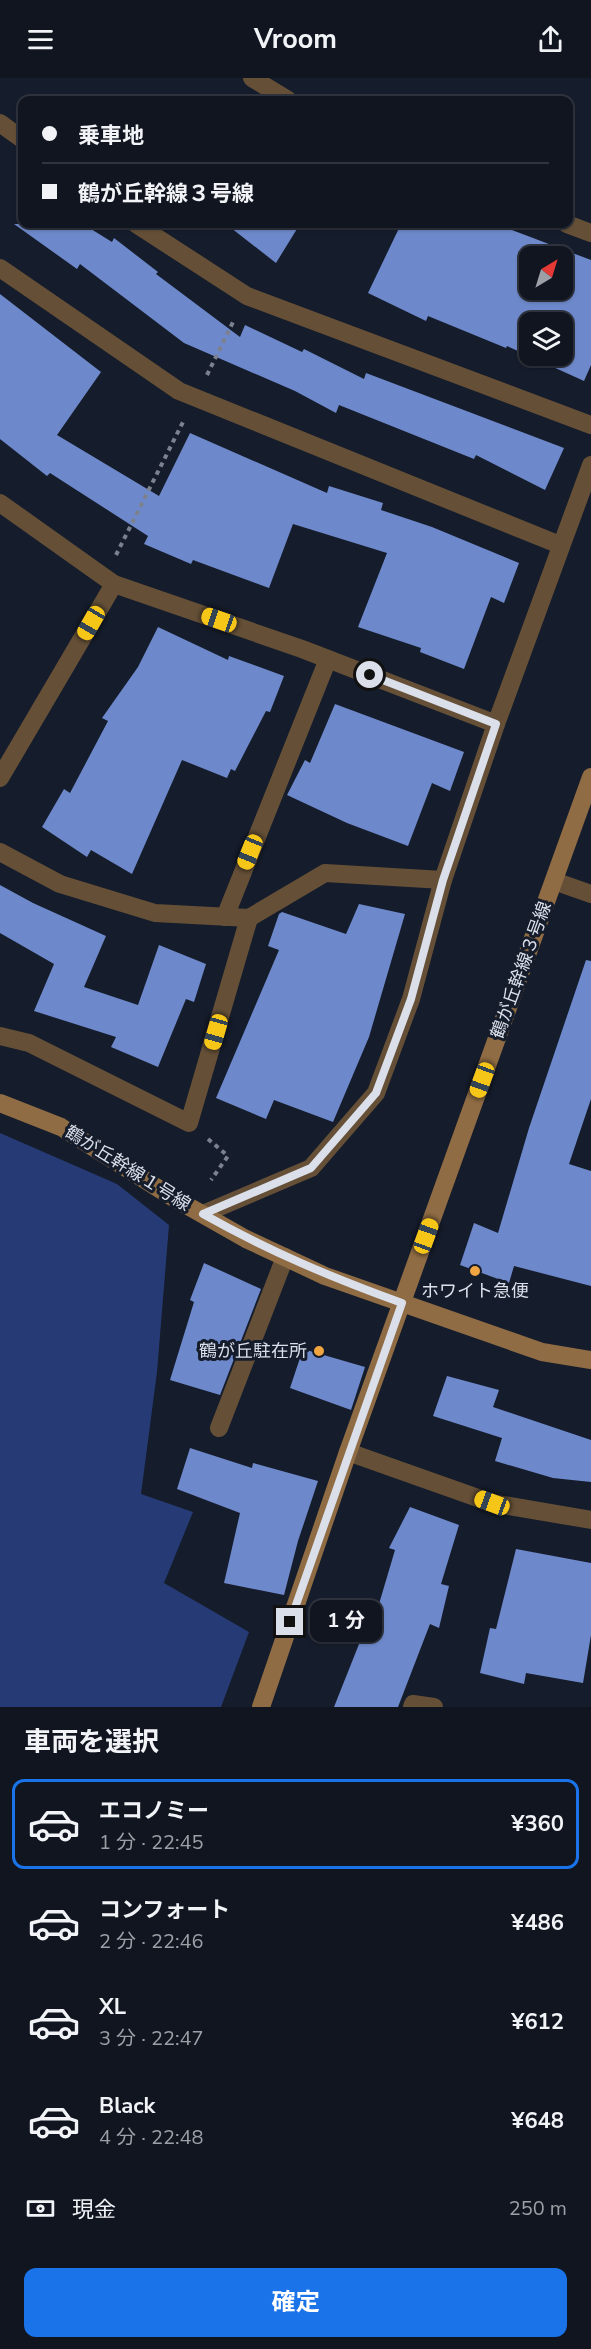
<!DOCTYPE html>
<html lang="ja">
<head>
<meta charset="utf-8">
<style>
  :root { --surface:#101520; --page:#1e222d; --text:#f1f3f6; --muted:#9c9fa5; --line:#30343e; --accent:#1a73e8 }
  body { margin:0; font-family:"Nunito Sans","Noto Sans JP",sans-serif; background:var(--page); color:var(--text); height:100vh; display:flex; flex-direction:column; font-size:22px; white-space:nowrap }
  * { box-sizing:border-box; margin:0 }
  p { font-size:20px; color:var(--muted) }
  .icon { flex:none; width:33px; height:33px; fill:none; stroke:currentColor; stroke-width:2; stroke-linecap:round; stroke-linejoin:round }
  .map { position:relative; height:1629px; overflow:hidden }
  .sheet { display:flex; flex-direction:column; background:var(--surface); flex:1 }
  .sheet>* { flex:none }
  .hud { position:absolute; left:18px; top:18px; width:555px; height:132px; border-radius:12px; box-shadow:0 2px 4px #0004,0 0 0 2px var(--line); display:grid; align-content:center; height:132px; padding:0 24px; background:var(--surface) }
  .needle { width:39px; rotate:38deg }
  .tools { position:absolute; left:519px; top:168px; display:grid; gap:12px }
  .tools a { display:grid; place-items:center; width:54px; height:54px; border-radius:12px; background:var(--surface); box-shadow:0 2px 4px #0004,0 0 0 2px var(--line); font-size:30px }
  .end { position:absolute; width:27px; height:27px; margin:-14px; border:8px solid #dadfea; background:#111; box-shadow:0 0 0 3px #111 }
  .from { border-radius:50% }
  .bubble { position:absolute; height:42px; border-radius:12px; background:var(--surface); box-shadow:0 2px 4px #0004,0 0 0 2px var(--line); font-size:20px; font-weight:700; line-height:42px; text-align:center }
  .car { position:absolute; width:18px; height:36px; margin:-18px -9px; border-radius:8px; box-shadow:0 0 4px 2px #0007; background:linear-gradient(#f5c518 24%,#345 0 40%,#f5c518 0 76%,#345 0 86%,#f5c518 0) }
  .hud b { display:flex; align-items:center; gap:21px; height:57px; font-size:22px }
  .hud b+b { border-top:2px solid var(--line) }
  .hud i { width:15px; height:15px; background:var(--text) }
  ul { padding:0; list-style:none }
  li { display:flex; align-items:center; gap:18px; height:90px; margin:0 12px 9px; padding:0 12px; border:3px solid transparent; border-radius:12px }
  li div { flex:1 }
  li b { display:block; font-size:22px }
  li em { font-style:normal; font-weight:700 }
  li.current { border-color:var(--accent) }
  li>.icon { width:54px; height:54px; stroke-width:1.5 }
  h2 { padding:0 24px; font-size:27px; line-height:72px }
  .pay { display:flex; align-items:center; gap:15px; height:66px; padding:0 24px; font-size:22px }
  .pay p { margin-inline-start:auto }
  .cta { display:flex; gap:12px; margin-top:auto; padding:12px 24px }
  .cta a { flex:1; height:69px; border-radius:12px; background:var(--accent); color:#fff; font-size:24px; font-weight:700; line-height:69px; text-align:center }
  header { display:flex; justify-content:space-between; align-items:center; height:78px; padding:0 24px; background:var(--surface); font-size:27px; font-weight:700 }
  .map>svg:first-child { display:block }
  .forest { fill:#263b76 }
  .building { fill:#6e89cb; fill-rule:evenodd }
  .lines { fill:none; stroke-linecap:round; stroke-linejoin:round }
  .path { stroke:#7b818e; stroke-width:4; stroke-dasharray:4.5 4.5; stroke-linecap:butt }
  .street { stroke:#655037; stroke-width:18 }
  .secondary { stroke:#8f6c44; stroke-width:18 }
  .route { stroke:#dadfea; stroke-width:8 }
  .poi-dot { fill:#f1a540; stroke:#151c2b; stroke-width:2 }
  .labels { text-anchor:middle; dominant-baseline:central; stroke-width:6; stroke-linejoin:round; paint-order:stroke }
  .street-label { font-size:18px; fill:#dadfea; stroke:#151c2b }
  .poi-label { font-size:18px; fill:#dadfea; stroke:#151c2b }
</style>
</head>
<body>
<header><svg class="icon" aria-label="menu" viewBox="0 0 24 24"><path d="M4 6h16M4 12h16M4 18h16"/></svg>Vroom<svg class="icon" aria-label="share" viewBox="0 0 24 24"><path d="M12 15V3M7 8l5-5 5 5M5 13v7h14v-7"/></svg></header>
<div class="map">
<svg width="591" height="1629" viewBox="0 0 591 1629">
  <rect width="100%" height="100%" fill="#151c2b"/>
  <polygon class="forest" points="0,1055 117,1106 169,1147 157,1294 141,1416 193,1434 164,1505 249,1554 221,1629 0,1629"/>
  <g class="building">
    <polygon points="14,146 83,146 112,164 114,160 158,194 156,196 240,259 245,247 302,274 304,271 364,301 366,295 564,370 545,412 476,377 474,381 339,327 336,335 295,313 184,265 80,186 77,191"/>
    <polygon points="226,146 300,146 276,185"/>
    <path d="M401,146H496L591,182V287L584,303L507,268L506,270L428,238L426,243L368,215ZM530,178H562V212H530ZM530,244H562V278H530Z"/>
    <polygon points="0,216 101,294 57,357 159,418 190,355 327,415 329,408 383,425 381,432 432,449 519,485 504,525 491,519 464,591 420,574 421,570 358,549 387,475 293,446 269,510 193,482 191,486 144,466 148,458 50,395 47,398 0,361"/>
    <polygon points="158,549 228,582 229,578 284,598 270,634 266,633 235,693 231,691 227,700 182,682 132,796 91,772 87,779 42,749 64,711 70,715 108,643 102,640 138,589"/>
    <polygon points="335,626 464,674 450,713 432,705 408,768 347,745 287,717 305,682 310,685"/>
    <polygon points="0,807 33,825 106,858 84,909 138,927 159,867 206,886 194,924 186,921 158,989 111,969 116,959 34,933 54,886 0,855"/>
    <polygon points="359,826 405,836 369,959 333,1044 274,1022 266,1041 216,1020 279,872 268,868 279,836 282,834 346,856"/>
    <polygon points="586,882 591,883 591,1021 569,1086 591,1093 591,1208 514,1188 509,1205 460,1187 474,1145 498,1155 529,1050"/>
    <polygon points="204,1185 261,1211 220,1317 170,1302 194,1224 190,1222"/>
    <polygon points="303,1271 365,1289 351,1332 290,1310"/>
    <polygon points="447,1298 499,1312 493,1329 591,1362 591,1404 553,1400 495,1383 502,1360 433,1338"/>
    <polygon points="190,1370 252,1390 253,1385 318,1403 298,1463 284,1517 224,1505 240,1435 177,1411"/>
    <polygon points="410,1429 459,1447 441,1506 449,1508 439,1550 430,1546 398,1629 334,1629 365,1551 371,1553 395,1472 389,1470"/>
    <polygon points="516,1471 591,1485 591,1557 583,1605 526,1595 524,1606 480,1595 490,1550 496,1551"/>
  </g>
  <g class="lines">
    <g class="path">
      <polyline points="207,297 234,242"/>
      <polyline points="116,477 183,344"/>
      <polyline points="208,1061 228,1078 211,1102"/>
    </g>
    <g class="street">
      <polyline points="252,0 288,22"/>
      <polyline points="0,45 22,61"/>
      <polyline points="136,146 247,218 591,347"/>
      <polyline points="567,146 591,155"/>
      <polyline points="0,190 179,313 560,467"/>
      <polyline points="0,425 114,506 302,571 496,646 443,802 325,795 249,840 155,835 60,806 0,774"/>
      <polyline points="496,646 591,387"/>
      <polyline points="0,700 114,506"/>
      <polyline points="554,803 591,816"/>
      <polyline points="225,839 328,581"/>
      <polyline points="0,958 29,965 189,1045 249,840"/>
      <polyline points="203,1136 311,1090 376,1015 411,921 443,802"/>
      <polyline points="219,1350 285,1179"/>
      <polyline points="348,1374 492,1425 591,1442"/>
      <polyline points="412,1629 413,1626 434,1629"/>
    </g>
    <g class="secondary">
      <polyline points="0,1025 61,1049 172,1119 246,1161 325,1198 542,1274 591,1282"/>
      <polyline points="261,1629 348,1374 591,699"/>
    </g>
  </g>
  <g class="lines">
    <path class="route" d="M290,1544L402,1225C330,1199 269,1173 203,1136L311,1090L376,1015L411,921L443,802L496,646L370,597"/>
  </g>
  <g class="poi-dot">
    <circle cx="475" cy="1193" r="6"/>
    <circle cx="319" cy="1273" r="6"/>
  </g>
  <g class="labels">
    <g class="street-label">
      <text transform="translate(521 892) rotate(-70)">鶴が丘幹線３号線</text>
      <text transform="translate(128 1090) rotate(32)">鶴が丘幹線１号線</text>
    </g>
    <g class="poi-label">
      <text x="475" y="1213">ホワイト急便</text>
      <text x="307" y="1273" text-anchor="end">鶴が丘駐在所</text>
    </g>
  </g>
</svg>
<div class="tools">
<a><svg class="needle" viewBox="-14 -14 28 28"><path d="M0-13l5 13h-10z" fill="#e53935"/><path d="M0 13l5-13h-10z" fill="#9c9fa5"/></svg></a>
<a><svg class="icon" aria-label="layers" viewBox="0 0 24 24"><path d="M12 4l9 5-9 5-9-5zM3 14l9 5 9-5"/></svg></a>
</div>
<i class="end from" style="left:370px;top:597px"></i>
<i class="end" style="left:290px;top:1544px"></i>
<div class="bubble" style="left:310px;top:1522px;width:72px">1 分</div>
<i class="car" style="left:219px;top:542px;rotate:289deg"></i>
<i class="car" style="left:91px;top:545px;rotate:210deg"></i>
<i class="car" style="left:250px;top:774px;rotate:202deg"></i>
<i class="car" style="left:216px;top:954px;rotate:196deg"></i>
<i class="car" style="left:482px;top:1002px;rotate:200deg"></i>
<i class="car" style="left:426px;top:1158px;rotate:20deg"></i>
<i class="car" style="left:492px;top:1425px;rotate:290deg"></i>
<div class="hud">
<b><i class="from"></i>乗車地</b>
<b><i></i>鶴が丘幹線３号線</b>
</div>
</div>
<section class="sheet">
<h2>車両を選択</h2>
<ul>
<li class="current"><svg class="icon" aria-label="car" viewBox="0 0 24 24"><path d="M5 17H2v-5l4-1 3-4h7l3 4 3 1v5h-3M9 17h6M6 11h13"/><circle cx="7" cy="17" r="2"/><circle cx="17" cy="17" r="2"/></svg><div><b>エコノミー</b><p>1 分 · 22:45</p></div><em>¥360</em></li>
<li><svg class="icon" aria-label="car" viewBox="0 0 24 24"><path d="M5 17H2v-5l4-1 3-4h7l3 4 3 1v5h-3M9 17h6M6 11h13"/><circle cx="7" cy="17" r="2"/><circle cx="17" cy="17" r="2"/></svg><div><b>コンフォート</b><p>2 分 · 22:46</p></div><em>¥486</em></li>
<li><svg class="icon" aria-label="car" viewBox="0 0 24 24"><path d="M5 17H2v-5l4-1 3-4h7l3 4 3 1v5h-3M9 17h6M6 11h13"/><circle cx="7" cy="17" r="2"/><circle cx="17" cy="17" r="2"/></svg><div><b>XL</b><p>3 分 · 22:47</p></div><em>¥612</em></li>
<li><svg class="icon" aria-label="car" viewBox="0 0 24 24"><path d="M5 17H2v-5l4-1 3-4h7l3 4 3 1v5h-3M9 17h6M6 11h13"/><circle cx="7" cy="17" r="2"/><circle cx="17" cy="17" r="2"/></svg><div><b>Black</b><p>4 分 · 22:48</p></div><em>¥648</em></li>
</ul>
<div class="pay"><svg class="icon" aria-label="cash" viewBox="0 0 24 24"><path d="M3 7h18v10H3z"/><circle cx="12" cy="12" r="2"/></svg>現金<p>250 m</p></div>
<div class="cta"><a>確定</a></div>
</section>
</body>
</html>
